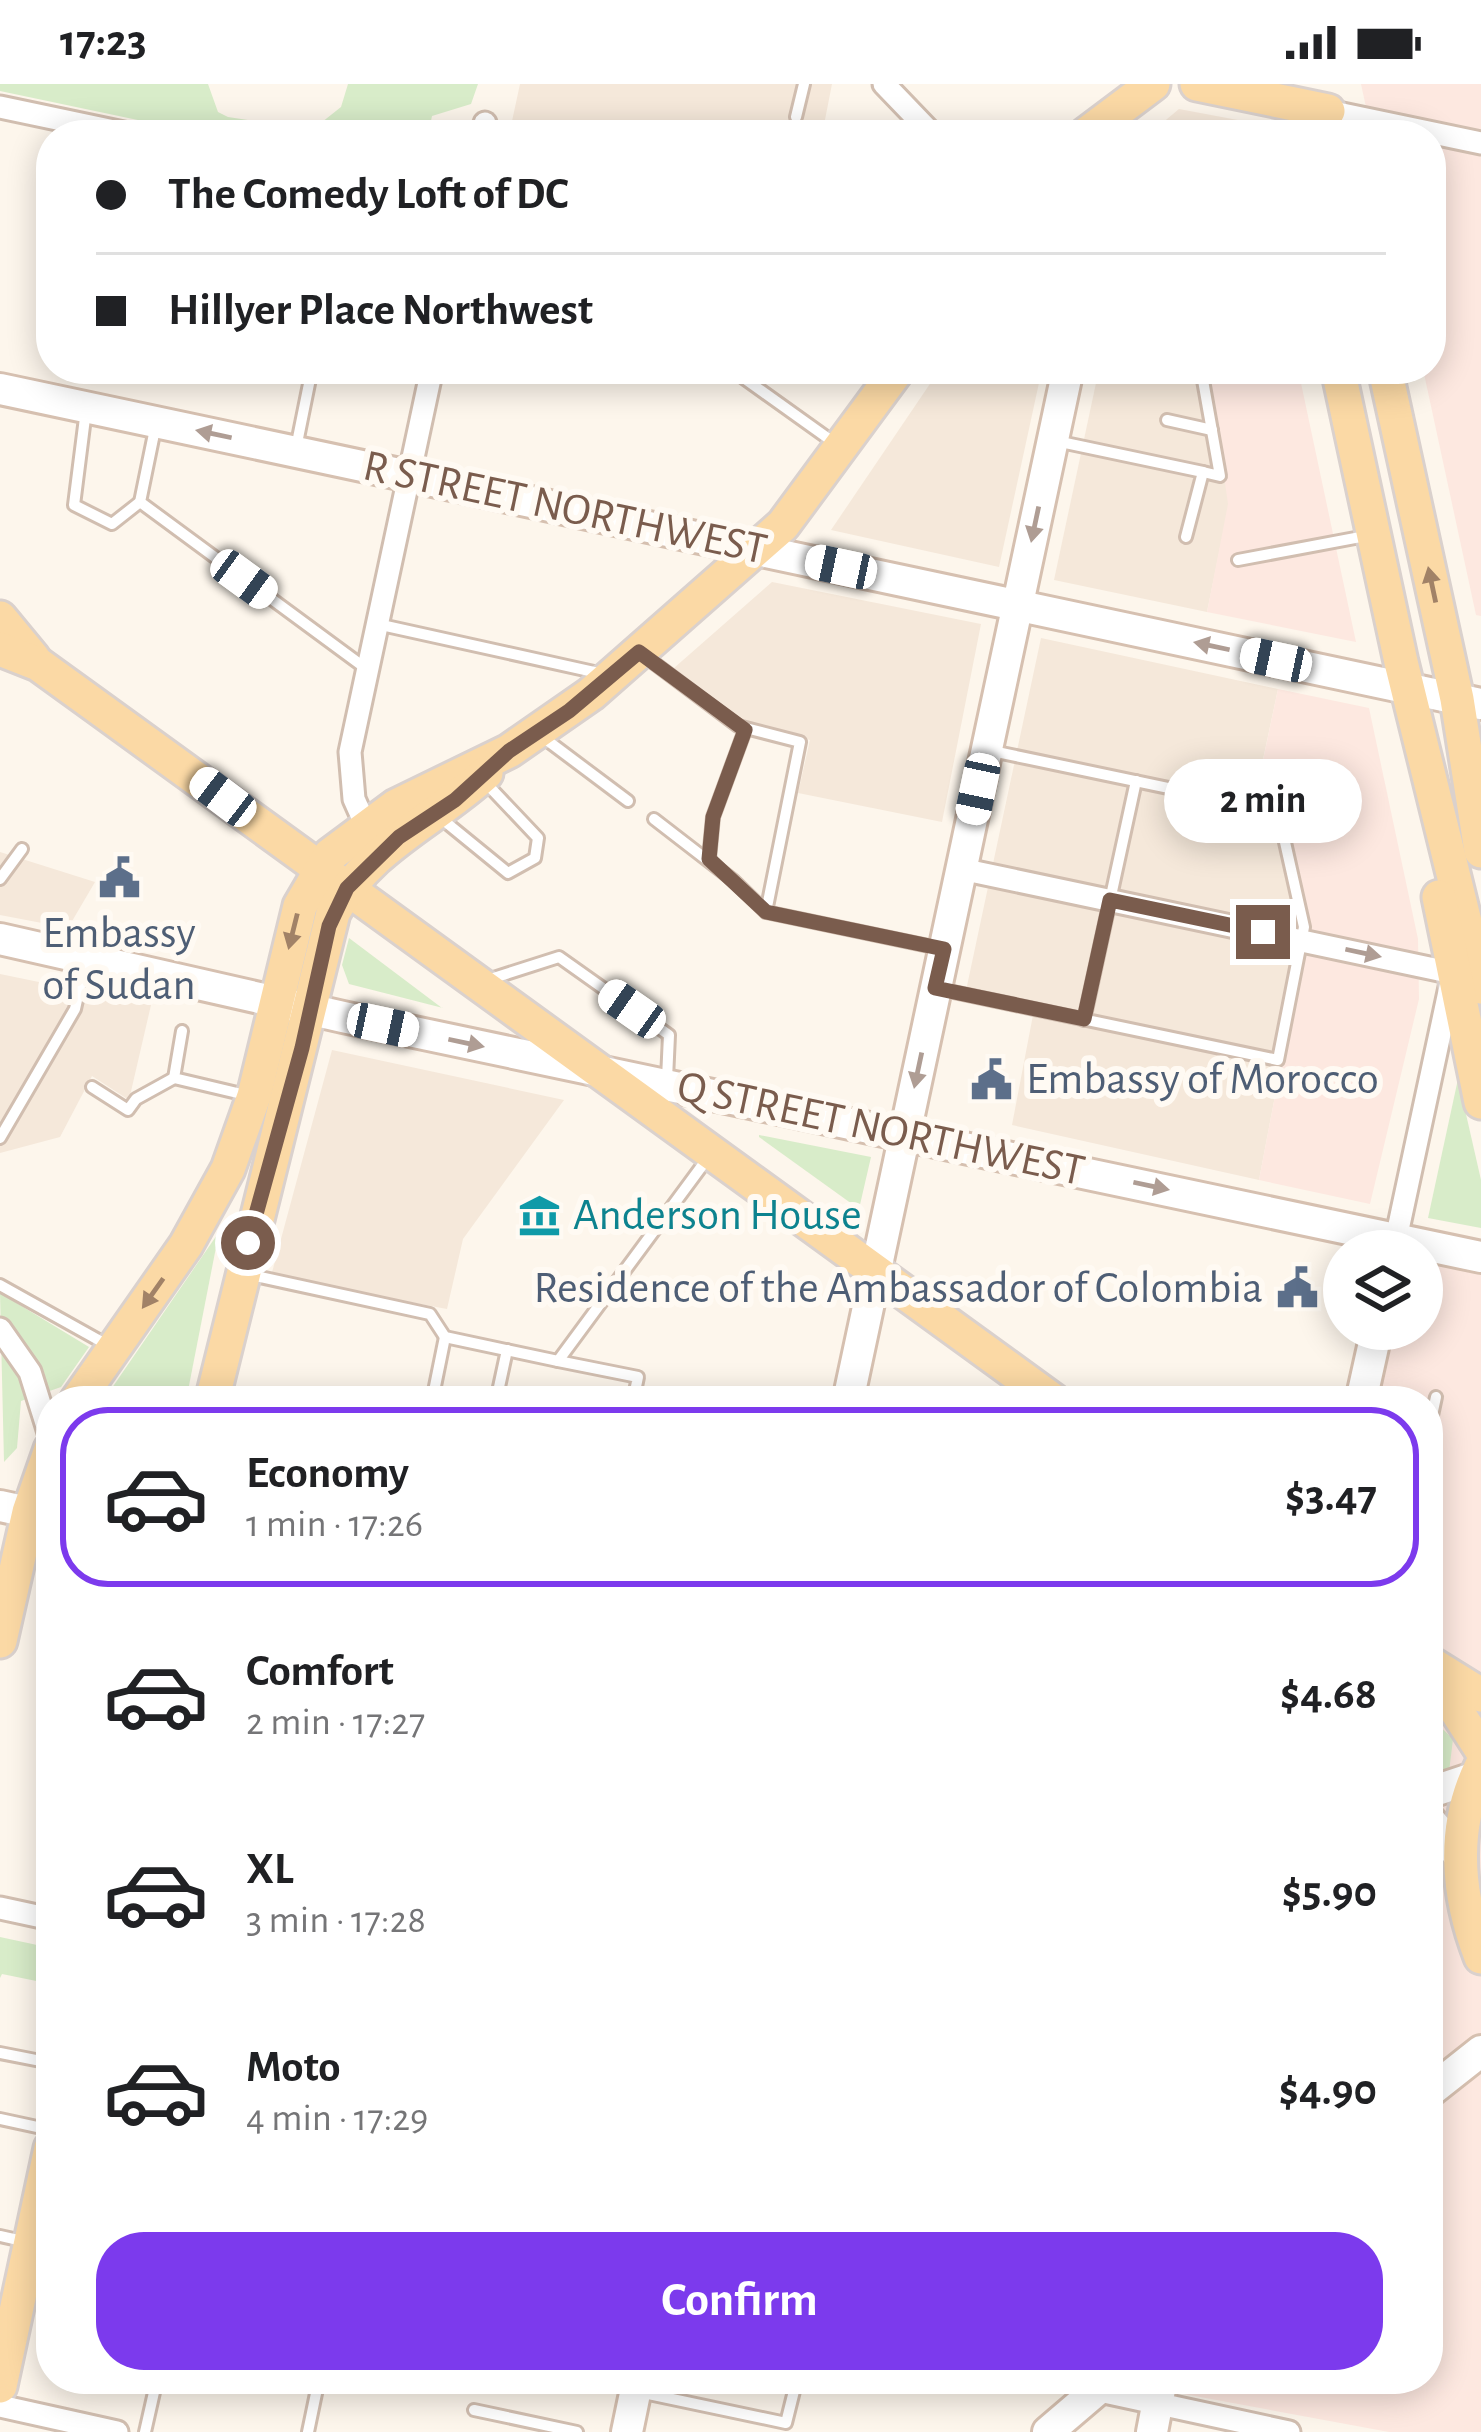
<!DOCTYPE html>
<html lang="en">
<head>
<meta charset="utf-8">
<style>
  :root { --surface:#fff; --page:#f2f2f2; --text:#202124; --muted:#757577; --line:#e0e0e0; --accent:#7c3aed }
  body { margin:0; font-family:"Alegreya Sans",sans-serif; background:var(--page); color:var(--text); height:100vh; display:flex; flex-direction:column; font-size:45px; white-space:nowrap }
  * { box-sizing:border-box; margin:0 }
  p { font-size:39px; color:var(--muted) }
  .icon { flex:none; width:66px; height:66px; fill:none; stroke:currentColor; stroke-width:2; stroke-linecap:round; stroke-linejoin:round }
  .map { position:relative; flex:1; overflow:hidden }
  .details { position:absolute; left:36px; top:1302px; width:1407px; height:1008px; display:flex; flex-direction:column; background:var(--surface); border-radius:48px; box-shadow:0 6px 30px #0003 }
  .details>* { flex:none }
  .banner { position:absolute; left:36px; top:36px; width:1410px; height:264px; border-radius:48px; box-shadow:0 6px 30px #0003; display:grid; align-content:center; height:264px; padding:0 60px; background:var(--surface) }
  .controls { position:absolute; left:1323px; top:1146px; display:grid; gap:24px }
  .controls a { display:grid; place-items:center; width:120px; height:120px; border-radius:50%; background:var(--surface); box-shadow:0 6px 30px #0003; font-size:60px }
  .end { position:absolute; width:54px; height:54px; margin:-27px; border:15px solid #7a5c4d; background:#fff; box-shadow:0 0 0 6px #fff }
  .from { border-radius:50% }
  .bubble { position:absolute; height:84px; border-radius:42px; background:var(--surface); box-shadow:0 6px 30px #0003; font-size:39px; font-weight:600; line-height:84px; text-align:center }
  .car { position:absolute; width:36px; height:72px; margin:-36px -18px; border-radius:15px; box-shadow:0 0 9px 3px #0007; background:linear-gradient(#fff 24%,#345 0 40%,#fff 0 76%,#345 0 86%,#fff 0) }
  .banner b { display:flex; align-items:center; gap:42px; height:114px; font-size:45px }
  .banner b+b { border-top:3px solid var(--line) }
  .banner i { width:30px; height:30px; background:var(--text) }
  ul { padding:21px 0 0; list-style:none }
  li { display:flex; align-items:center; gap:36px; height:180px; margin:0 24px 18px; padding:0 36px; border:6px solid transparent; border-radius:48px }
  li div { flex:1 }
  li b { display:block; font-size:45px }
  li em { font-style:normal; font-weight:600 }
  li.active { border-color:var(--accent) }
  li>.icon { width:108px; height:108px; stroke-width:1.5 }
  .cta { display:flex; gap:24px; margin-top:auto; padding:24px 60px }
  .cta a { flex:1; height:138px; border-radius:48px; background:var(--accent); color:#fff; font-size:48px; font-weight:600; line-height:138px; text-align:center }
  .status { display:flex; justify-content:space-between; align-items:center; height:84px; padding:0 60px; background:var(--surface); direction:ltr }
  .status svg { height:33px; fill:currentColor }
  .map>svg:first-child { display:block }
  .residential { fill:#f5e8da }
  .commercial { fill:#fde8e0 }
  .green { fill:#d8ecc9 }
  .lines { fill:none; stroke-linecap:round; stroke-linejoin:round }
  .lane-casing { stroke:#d1beb0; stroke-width:16 }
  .street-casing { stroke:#d1beb0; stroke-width:27 }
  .secondary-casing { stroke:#d6c0b0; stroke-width:36 }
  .primary-casing { stroke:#dad1cd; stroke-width:39 }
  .lane { stroke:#fff; stroke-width:10 }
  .street { stroke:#fff; stroke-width:21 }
  .secondary { stroke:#fff; stroke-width:30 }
  .primary { stroke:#fbd9a5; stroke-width:33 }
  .oneway { fill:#af9d94 }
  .oneway2 { fill:#a18267 }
  .route { stroke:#7a5c4d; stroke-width:15 }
  .labels { text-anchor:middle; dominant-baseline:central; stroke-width:12; stroke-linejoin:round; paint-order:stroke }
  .street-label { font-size:45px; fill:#7a5c4d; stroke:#fffaf3 }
  .service-label { font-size:45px; fill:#4e5e75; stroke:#fffaf3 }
  .culture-label { font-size:45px; fill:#0d838f; stroke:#fffaf3; text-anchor:start }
</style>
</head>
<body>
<div class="status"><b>17:23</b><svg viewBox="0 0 49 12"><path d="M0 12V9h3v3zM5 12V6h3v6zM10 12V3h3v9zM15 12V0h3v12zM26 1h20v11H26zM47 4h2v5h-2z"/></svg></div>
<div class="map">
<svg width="1481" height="2348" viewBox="0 0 1481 2348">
  <rect width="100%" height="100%" fill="#fdf6ec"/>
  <g class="residential">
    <polygon points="520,0 832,0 822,51 755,51 696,39 693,51 509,51"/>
    <polygon points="1179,25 1243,37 1246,51 1148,51"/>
    <polygon points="940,285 1042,285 999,483 831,446"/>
    <polygon points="1099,285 1209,285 1229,420 1207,528 1054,496"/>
    <polygon points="772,498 981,540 942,738 798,709 810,656 749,640 674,584"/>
    <polygon points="1041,554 1278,605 1255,713 1282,721 1309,833 1259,1096 1012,1041 1033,931 964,916"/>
    <polygon points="0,768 95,798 68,844 0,831"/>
    <polygon points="0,890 151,921 129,1016 92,992 60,1053 0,1069"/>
    <polygon points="332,966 564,1016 463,1155 447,1225 271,1192"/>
  </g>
  <g class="commercial">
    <polygon points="1361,0 1481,0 1481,532 1476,531 1423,285 1431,285 1431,51 1372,51"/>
    <polygon points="1209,285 1298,285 1356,558 1207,528 1228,420"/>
    <polygon points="1278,605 1369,624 1418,855 1419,915 1370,1120 1259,1096 1309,833 1282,721 1255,714"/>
    <polygon points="1422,1167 1481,1173 1481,2348 1389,2348 1173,2308 1176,2295 1428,2295 1428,1317 1362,1317 1377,1245 1422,1245"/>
  </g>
  <g class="green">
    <polygon points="0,0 208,0 218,28 228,33 312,46 341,23 348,0 478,0 471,20 432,32 428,51 209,51 0,7"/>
    <polygon points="349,854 442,924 443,924 349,900 342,881"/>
    <polygon points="1458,995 1481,1096 1481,1144 1428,1134"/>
    <polygon points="759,1051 871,1073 859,1125 759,1053"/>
    <polygon points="219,1148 186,1317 103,1317"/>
    <polygon points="0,1209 89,1263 61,1303 21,1317 17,1364 4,1378"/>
    <polygon points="1428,1631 1453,1655 1449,1688 1428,1702"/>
    <polygon points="0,1853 51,1864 51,1900 2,1890 0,1894"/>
  </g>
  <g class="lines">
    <defs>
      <g id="lane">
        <polyline points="796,33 804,0"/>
        <polyline points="731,285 836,360"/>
        <polyline points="1201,285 1220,392 1203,388"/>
        <polyline points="86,326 74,421 112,440 140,418"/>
        <polyline points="1167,336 1212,346"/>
        <polyline points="156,340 140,418 368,586"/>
        <polyline points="1056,357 1203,388 1186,453"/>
        <polyline points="296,364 312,285"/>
        <polyline points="1238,476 1371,451"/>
        <polyline points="377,540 603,590"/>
        <polyline points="642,570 738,642 800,658 766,828 943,865"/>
        <polyline points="540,651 628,717"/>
        <polyline points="437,731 508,789 535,774 538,754 484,697"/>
        <polyline points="654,735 733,796 766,828"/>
        <polyline points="709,775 713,733 745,646"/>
        <polyline points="0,795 22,765"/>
        <polyline points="484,897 559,873 669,951 667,995"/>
        <polyline points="939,905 1278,976 1304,843 1278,727 992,667"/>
        <polyline points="1084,936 1136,697"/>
        <polyline points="182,947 174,994 250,1012"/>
        <polyline points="92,1003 128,1026 136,1015 174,994"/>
        <polyline points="0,1054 75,925 86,876"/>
        <polyline points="246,1190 430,1230 445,1253 558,1277 710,1071"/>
        <polyline points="0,1201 111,1263"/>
        <polyline points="558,1277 638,1293 633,1317"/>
        <polyline points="432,1317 445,1253"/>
        <polyline points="496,1317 507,1266"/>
        <polyline points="1428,1350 1436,1313"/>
        <polyline points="0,1969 51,1979"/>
        <polyline points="0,2035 51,2046"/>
        <polyline points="0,2152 27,2158"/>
        <polyline points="639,2308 786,2339 797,2295"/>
        <polyline points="474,2326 577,2348"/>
        <polyline points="145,2348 157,2295"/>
        <polyline points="308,2348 319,2295"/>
      </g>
      <g id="street">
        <polyline points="884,0 933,51"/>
        <polyline points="0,23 133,51"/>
        <polyline points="1328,27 1481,59"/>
        <polyline points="482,51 485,39"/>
        <polyline points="366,742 354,715 350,668 432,285"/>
        <polyline points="961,785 1453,889 1396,1155"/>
        <polyline points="0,1245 30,1288 51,1355"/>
        <polyline points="0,1824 51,1835"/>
        <polyline points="1095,2306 1289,2348"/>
        <polyline points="0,2322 117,2348"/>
      </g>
      <g id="secondary">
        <polyline points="0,305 1481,620"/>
        <polyline points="0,855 343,933 1481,1173"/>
        <polyline points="848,1317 1068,285"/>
        <polyline points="1361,1317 1377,1245"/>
        <polyline points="0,1422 51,1433"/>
        <polyline points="1428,1709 1476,1693"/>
        <polyline points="1428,1734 1460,1773"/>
        <polyline points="1428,2009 1481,1967"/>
        <polyline points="627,2348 638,2295"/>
        <polyline points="1048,2348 1110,2295"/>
        <polyline points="1152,2348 1162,2295"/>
      </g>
      <g id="primary">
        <polyline points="1197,0 1328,27"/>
        <polyline points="1085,51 1153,0"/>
        <polyline points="1338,285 1401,578 1481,903"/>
        <polyline points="1385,285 1457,615 1481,767"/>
        <polyline points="0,534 33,574"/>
        <polyline points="0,565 38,580 103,627 1054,1317"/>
        <polyline points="1439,813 1481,1018"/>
        <polyline points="77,1317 186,1161 228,1085 254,1012 300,822 330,771 396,722 509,667 591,610 783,441 898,285"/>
        <path d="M212,1317L333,829C367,763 434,737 486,689"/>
        <polyline points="0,1557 29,1428 51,1365"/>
        <polyline points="1428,1578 1481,1611"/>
        <polyline points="1428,1602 1456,1626 1481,1665"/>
        <path d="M1481,1683C1451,1744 1457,1811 1481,1873"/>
        <polyline points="0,2302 51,2064"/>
      </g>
    </defs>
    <use href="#lane" class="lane-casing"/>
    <use href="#street" class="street-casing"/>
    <use href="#secondary" class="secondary-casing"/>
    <use href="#primary" class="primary-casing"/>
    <use href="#lane" class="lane"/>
    <use href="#street" class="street"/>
    <use href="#secondary" class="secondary"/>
    <use href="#primary" class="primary"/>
  </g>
  <defs><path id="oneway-solid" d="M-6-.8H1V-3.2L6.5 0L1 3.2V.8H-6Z" transform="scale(3)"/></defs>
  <g class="oneway">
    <use href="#oneway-solid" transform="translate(214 350) rotate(-168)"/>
    <use href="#oneway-solid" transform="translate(1035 440) rotate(102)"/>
    <use href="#oneway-solid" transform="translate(1212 562) rotate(-168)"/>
    <use href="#oneway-solid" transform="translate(1363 869) rotate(12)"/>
    <use href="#oneway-solid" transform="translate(466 959) rotate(12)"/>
    <use href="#oneway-solid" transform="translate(918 986) rotate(102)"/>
    <use href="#oneway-solid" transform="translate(1151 1102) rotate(12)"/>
  </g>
  <g class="oneway2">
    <use href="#oneway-solid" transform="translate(1432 501) rotate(-102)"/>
    <use href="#oneway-solid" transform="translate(293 847) rotate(104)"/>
    <use href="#oneway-solid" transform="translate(153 1209) rotate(125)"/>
  </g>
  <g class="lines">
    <polyline class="route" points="248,1159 302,964 329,842 347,804 399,753 455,716 509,667 569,627 639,568 745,646 713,733 709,775 766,828 944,865 935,904 1084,935 1110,816 1263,848"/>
  </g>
  <defs>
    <symbol id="civic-bare" viewBox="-9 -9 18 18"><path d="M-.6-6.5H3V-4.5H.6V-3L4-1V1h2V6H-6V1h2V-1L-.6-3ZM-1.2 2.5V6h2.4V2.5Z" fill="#5c6f8a" stroke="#fffaf3" stroke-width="2.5" paint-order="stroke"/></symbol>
    <symbol id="museum-bare" viewBox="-9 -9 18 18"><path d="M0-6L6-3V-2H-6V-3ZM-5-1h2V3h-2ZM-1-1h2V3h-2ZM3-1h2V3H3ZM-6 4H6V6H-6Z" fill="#0f9aa8" stroke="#fffaf3" stroke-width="2.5" paint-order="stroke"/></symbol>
  </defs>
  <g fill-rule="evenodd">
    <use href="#civic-bare" x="90" y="764" width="59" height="59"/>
    <use href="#civic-bare" x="962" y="966" width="59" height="59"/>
    <use href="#museum-bare" x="510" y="1102" width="59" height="59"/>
    <use href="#civic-bare" x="1268" y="1174" width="59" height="59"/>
  </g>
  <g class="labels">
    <g class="street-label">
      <text transform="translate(565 424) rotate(12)">R STREET NORTHWEST</text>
      <text transform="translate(881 1045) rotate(12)">Q STREET NORTHWEST</text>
    </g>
    <g class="service-label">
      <text x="119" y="849">Embassy<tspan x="119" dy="52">of Sudan</tspan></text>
      <text x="1026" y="995" text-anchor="start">Embassy of Morocco</text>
      <text x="1263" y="1204" text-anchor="end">Residence of the Ambassador of Colombia</text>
    </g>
    <g class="culture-label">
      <text x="573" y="1131">Anderson House</text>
    </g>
  </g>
</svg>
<div class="controls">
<a><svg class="icon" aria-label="layers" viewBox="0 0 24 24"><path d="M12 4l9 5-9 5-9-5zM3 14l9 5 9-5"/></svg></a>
</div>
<i class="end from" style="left:248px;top:1159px"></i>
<i class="end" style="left:1263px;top:848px"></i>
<div class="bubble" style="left:1164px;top:675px;width:198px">2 min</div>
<i class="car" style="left:841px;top:483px;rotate:282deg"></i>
<i class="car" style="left:244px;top:495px;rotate:126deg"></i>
<i class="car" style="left:1276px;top:576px;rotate:282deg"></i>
<i class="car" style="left:978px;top:705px;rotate:192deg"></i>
<i class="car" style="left:223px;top:713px;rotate:307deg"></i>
<i class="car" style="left:632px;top:925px;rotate:305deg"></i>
<i class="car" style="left:383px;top:941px;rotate:102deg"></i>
<div class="banner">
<b><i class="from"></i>The Comedy Loft of DC</b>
<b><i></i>Hillyer Place Northwest</b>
</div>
<section class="details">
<ul>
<li class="active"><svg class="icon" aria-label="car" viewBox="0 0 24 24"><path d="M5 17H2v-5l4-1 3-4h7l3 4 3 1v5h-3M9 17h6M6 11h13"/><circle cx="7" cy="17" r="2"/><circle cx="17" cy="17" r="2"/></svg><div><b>Economy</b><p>1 min · 17:26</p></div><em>$3.47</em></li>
<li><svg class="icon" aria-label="car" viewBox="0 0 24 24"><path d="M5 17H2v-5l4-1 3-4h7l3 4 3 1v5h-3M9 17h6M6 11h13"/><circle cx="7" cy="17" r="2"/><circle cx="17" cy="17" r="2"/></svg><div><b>Comfort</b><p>2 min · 17:27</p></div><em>$4.68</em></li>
<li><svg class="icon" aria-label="car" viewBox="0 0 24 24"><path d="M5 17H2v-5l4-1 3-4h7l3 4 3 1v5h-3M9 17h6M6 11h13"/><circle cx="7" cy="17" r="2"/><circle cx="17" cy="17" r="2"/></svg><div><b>XL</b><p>3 min · 17:28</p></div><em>$5.90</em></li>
<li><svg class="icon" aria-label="car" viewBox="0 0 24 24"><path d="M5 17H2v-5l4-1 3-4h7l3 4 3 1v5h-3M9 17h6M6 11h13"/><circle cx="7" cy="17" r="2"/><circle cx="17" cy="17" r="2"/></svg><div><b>Moto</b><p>4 min · 17:29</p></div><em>$4.90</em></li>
</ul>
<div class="cta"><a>Confirm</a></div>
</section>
</div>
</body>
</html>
